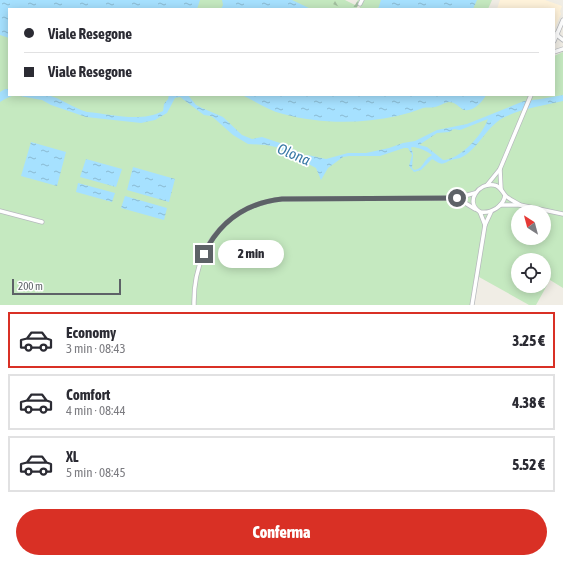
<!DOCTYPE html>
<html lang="it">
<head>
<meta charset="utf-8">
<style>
  :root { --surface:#fff; --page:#f2f2f3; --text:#2b2b33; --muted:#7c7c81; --line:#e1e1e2; --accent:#d93025 }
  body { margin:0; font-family:"Asap Condensed",sans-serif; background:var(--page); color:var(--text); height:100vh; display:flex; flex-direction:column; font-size:15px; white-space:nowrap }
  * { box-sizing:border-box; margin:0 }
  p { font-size:13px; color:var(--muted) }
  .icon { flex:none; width:22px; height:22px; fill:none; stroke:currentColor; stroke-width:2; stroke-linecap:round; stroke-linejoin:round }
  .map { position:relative; height:305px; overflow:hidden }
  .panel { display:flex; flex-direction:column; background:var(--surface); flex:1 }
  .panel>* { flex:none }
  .hud { position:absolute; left:8px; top:8px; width:547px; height:88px; border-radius:0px; box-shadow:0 2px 10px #0003; display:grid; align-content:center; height:88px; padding:0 16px; background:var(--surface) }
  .needle { width:26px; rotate:324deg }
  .buttons { position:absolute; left:511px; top:205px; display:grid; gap:8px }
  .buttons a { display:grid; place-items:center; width:40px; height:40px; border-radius:50%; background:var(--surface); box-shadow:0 2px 10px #0003; font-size:20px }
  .scale { position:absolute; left:12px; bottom:10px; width:109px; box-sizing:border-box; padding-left:4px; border:2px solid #5d6267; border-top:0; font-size:11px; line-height:14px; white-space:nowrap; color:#5d6267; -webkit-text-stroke:3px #fff; paint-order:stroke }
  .end { position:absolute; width:18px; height:18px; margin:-9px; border:5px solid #5d6267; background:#fff; box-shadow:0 0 0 2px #fff }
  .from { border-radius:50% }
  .bubble { position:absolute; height:28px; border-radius:14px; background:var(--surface); box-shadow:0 2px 10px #0003; font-size:13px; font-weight:800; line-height:28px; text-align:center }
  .hud b { display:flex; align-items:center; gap:14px; height:38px; font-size:15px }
  .hud b+b { border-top:1px solid var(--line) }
  .hud i { width:10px; height:10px; background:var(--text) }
  ul { padding:7px 0 0; list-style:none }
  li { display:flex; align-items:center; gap:12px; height:56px; margin:0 8px 6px; padding:0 8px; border:2px solid var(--line); border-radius:0px }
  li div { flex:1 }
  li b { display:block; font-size:15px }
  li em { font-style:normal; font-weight:800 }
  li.on { border-color:var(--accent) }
  li>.icon { width:36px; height:36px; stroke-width:1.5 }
  .button { display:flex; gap:8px; margin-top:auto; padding:8px 16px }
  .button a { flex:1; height:46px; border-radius:24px; background:var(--accent); color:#fff; font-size:16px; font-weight:800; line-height:46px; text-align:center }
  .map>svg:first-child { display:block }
  .commercial { fill:#fff3db }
  .forest { fill:url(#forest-firs) }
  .park { fill:#c5e9c0; fill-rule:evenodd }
  .water { fill:url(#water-ripples); fill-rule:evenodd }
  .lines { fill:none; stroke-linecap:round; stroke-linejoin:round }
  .minor-casing { stroke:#b6b9bd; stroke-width:5 }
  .minor { stroke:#fff; stroke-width:3.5 }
  .route { stroke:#5d6267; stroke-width:5 }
  .labels { text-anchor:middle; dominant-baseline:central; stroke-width:3.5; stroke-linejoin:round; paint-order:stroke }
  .water-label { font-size:15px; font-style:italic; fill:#3778a5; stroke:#fff }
</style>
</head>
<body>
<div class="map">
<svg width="563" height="305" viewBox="0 0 563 305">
  <defs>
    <pattern id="forest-firs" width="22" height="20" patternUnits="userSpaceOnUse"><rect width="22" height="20" fill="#c5e9c0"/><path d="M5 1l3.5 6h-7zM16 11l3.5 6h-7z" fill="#a3c0a0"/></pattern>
    <pattern id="water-ripples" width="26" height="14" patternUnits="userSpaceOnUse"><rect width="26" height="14" fill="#a6e1ff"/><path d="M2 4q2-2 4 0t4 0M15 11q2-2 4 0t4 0" fill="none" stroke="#8abad2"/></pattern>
  </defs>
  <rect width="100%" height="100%" fill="#f0ede5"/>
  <polygon class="commercial" points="500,0 545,0 562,6 560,11 561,14 554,30 554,9 497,9"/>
  <polygon class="forest" points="320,0 345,0 355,5 358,0 361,0 356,9 343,9"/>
  <g class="park">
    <path d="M0,0H324L344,9H9V95H554V56L563,52V288L550,280L536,305H529L479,277L475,276L470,305H0ZM518,212H544V238H518ZM518,260H544V286H518Z"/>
    <polygon points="364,0 492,0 488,9 359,9"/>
  </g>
  <g class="water">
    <polygon points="0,0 200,0 197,9 9,9 9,38 0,35"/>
    <polygon points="222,0 292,0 311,9 221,9 223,5"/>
    <polygon points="381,0 477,0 473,9 378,9"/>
    <path d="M5,89H9V95C21,95 35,93 47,95C61,98 73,108 87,112C112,114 140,123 163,111L164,104L168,99L169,95H188L196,105L202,108L223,117L242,135L252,139L262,137L286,145L305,156L308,155L326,159L348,153H366L389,148L403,143L415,141L437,130L467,124L524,101L541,99L563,95V101C543,106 522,108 503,118C486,127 477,151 460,158C457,159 454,159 451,160C441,165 442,165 432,159L421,170L414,172L409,166L412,155L408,148H404L380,156H349L343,157L328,168L321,180L316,168L276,147L266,145L248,144L233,135L215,119L211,116L204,115L180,97L175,98L167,113L155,120L141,123L86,117L51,105L42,100L14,95L5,99L0,102V92ZM488,119C483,134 460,160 443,160L427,147L419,145L437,133L449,132L454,129L460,130ZM412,147C418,147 427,151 432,155C430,157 428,157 427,159C422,164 422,169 414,170L412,168L413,154L411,148Z"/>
    <path d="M242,95H486C483,102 471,114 462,109C458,106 455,102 449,102C445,102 440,106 435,107C431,108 427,107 423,108C415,111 406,114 397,116C360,124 320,124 283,114C268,110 255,101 242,95Z"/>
    <polygon points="31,142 66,152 57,186 21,176"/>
    <polygon points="86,159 122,169 116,187 80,177"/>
    <polygon points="133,167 175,179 169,202 127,190"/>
    <polygon points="78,183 115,193 112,202 76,192"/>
    <polygon points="125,196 167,208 164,220 121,208"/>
  </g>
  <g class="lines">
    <defs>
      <g id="minor">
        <polyline points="360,4 362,0"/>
        <polyline points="557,33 558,36 563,40"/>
        <polyline points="554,41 563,20"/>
        <polyline points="554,52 563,49"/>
        <polyline points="500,169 501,189"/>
        <polyline points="487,185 500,169 531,95"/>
        <path d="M505,195C504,206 491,214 480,212C464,202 479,182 494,185C500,186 501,190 505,195C508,199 516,202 520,205"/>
        <polyline points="457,198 475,209"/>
        <polyline points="500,205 520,205 563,214"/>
        <polyline points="0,211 42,222"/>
        <polyline points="480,212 485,225"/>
        <path d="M194,305C193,250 225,205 282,199L457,198L475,193"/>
        <polyline points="472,305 485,225 491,212"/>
      </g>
    </defs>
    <use href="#minor" class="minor-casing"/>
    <use href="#minor" class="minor"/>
  </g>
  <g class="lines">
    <path class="route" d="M204,254C220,221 245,203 282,199L457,198"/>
  </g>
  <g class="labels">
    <g class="water-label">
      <text transform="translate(294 154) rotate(23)">Olona</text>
    </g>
  </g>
</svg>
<div class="buttons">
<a><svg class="needle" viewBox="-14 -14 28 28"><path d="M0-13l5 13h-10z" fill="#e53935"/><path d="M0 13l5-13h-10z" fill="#7c7c81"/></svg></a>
<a><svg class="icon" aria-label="locate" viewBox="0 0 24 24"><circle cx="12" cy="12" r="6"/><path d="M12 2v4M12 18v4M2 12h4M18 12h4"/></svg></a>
</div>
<div class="scale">200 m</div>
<i class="end from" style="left:457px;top:198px"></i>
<i class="end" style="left:204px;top:254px"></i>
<div class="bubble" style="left:218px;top:240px;width:66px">2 min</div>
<div class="hud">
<b><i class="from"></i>Viale Resegone</b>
<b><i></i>Viale Resegone</b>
</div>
</div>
<section class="panel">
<ul>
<li class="on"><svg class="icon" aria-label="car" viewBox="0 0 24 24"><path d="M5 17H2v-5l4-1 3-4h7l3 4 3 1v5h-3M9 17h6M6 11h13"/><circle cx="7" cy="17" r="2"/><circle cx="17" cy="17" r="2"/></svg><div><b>Economy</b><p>3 min · 08:43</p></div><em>3.25 €</em></li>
<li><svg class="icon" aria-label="car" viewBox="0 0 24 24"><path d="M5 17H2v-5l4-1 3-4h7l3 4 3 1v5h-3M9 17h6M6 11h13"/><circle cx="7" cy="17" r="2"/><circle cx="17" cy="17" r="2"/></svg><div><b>Comfort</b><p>4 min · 08:44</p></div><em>4.38 €</em></li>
<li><svg class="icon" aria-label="car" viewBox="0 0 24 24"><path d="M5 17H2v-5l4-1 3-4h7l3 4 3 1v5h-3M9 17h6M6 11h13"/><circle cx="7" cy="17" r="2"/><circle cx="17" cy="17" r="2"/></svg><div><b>XL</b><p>5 min · 08:45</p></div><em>5.52 €</em></li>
</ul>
<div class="button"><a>Conferma</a></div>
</section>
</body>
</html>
